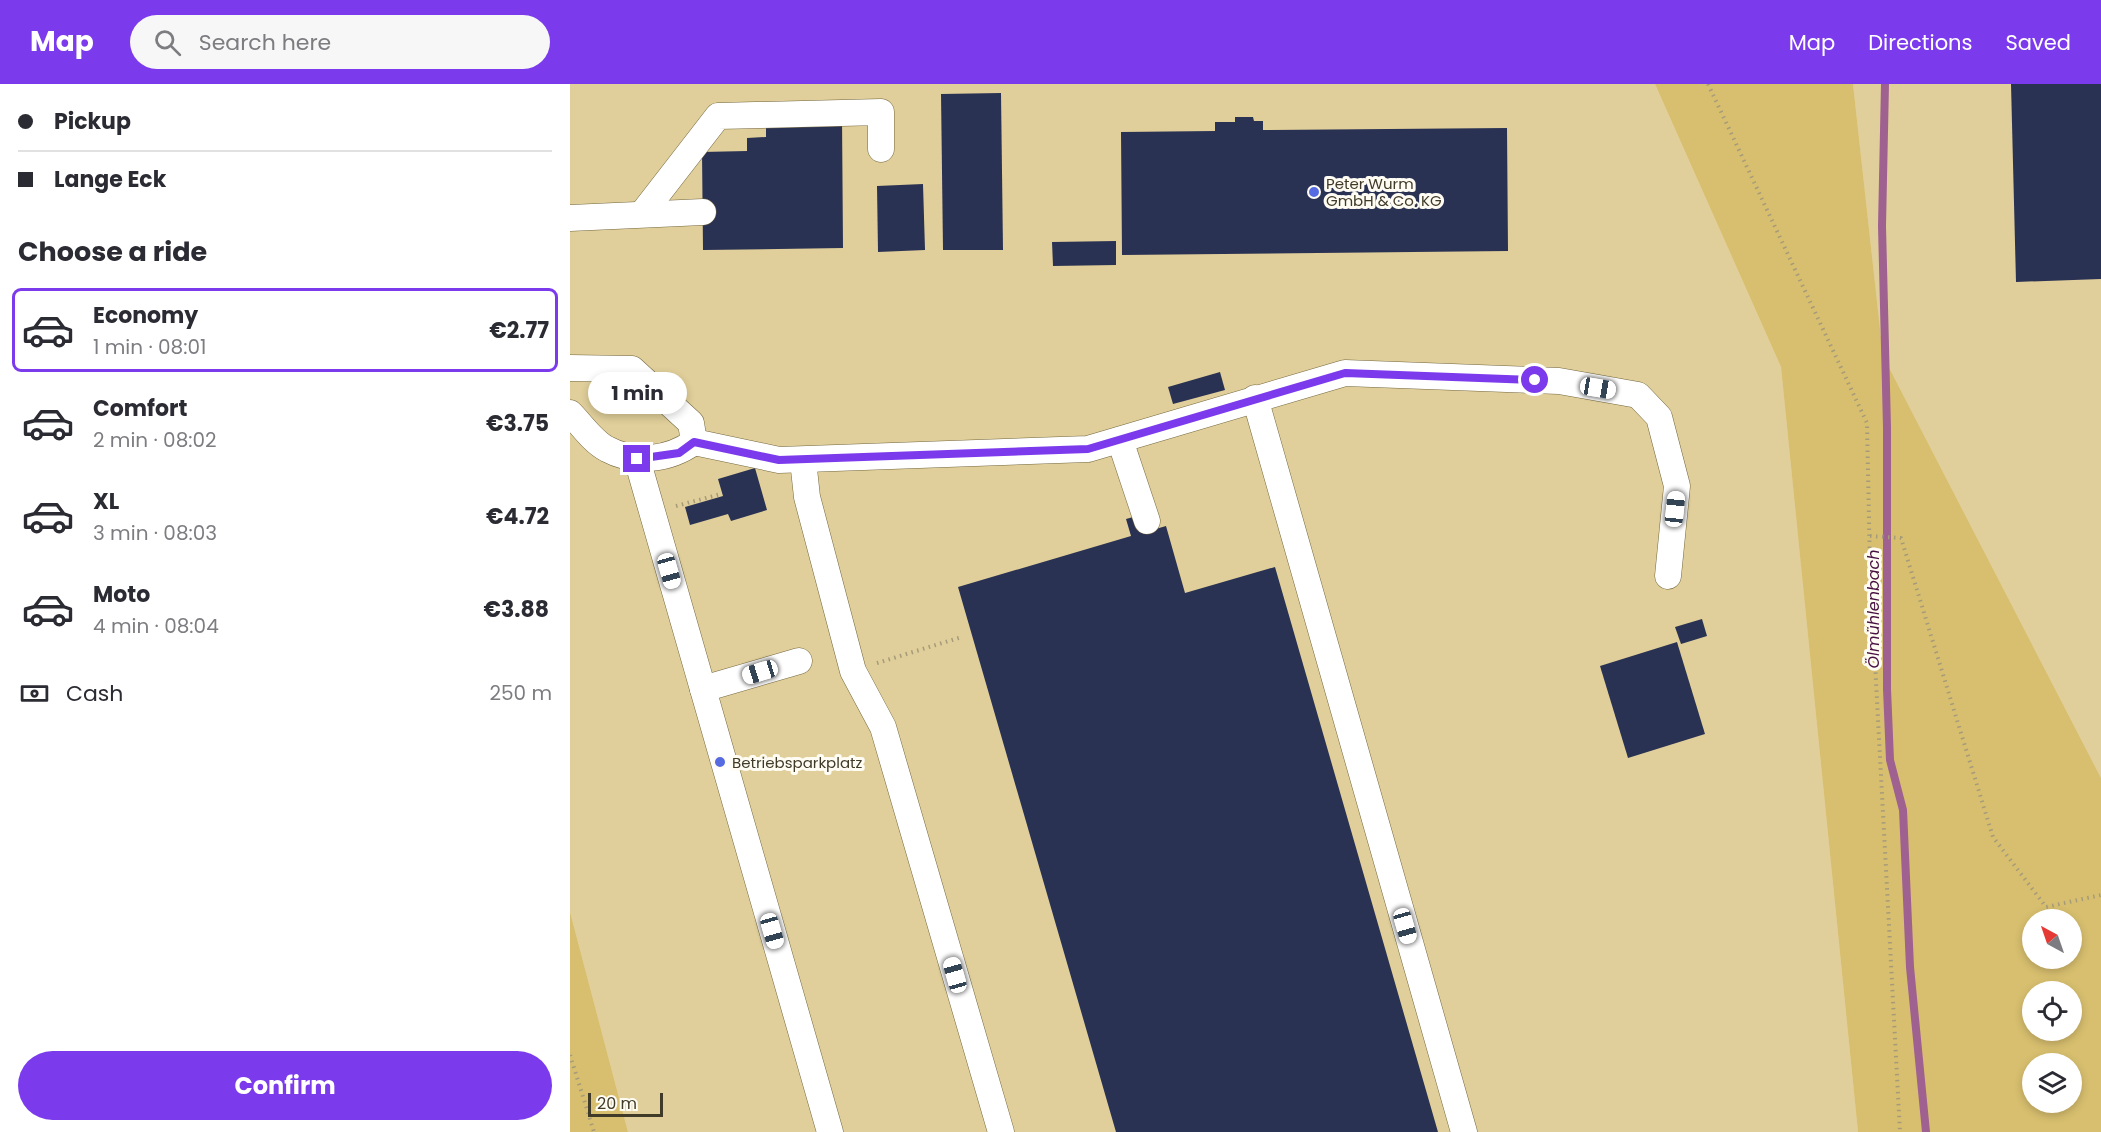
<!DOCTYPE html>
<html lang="en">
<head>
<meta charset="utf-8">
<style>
  :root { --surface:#fff; --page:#f7f7f7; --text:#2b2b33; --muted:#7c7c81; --line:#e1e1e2; --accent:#7c3aed }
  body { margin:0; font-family:Poppins,sans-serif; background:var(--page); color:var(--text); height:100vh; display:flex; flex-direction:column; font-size:22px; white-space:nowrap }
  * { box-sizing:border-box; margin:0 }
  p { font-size:20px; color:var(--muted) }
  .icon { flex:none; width:33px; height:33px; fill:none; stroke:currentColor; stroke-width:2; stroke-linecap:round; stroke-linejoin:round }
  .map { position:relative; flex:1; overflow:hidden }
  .sheet { display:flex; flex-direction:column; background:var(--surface); width:570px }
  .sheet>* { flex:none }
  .top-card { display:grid; align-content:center; height:132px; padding:0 18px; background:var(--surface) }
  .needle { width:39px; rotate:320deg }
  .fabs { position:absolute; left:1452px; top:825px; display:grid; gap:12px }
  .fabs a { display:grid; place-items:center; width:60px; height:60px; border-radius:50%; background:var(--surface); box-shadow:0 3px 9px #0003; font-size:30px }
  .scale { position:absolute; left:18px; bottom:15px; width:75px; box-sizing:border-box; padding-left:6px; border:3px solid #403a28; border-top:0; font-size:16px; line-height:21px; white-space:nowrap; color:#403a28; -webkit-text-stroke:4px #fefcf3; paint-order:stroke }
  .end { position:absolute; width:27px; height:27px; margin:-14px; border:8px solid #7c3aed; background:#fff; box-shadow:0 0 0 3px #fff }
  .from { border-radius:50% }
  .bubble { position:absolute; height:42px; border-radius:21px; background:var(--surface); box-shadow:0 3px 9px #0003; font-size:20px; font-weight:700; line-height:42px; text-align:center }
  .car { position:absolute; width:18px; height:36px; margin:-18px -9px; border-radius:8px; box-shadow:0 0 4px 2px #0007; background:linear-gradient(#fff 24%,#345 0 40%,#fff 0 76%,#345 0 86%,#fff 0) }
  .top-card b { display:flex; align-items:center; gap:21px; height:57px; font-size:22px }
  .top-card b+b { border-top:2px solid var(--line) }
  .top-card i { width:15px; height:15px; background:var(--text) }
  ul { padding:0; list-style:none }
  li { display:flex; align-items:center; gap:18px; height:84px; margin:0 12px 9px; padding:0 6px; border:3px solid transparent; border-radius:9px }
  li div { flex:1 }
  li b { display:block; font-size:22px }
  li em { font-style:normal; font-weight:700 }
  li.active { border-color:var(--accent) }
  li>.icon { width:54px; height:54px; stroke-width:1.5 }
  h2 { padding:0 18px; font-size:27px; line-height:72px }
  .pay { display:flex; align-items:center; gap:15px; height:66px; padding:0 18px; font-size:22px }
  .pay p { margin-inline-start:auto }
  .cta { display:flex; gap:12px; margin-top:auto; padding:12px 18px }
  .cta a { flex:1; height:69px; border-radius:36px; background:var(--accent); color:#fff; font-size:24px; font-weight:700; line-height:69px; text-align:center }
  header { display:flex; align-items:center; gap:36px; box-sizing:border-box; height:84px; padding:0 30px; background:var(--accent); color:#fff }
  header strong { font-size:28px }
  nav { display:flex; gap:33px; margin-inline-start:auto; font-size:21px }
  .search { width:420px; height:54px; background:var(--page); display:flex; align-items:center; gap:15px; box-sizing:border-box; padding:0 21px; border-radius:33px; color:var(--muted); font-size:22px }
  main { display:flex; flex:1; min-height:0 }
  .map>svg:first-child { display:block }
  .built { fill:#e0cf9a }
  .green { fill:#d8bf6f; fill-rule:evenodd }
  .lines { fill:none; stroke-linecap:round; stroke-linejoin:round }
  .stream { stroke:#9f6190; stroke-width:8 }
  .building { fill:#2a3254 }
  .minor-casing { stroke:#74673e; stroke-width:27 }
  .path { stroke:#a69b79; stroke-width:4; stroke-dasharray:1.5 4.5; stroke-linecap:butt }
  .minor { stroke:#fff; stroke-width:26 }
  .route { stroke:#7c3aed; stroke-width:8 }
  .poi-dot { fill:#566be1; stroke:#fefcf3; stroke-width:2 }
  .labels { text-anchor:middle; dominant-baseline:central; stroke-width:6; stroke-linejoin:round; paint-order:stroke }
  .poi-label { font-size:15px; fill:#403a28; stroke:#fefcf3; text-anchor:start }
  .water-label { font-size:16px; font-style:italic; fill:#471141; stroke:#fefcf3 }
</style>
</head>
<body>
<header>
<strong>Map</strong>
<div class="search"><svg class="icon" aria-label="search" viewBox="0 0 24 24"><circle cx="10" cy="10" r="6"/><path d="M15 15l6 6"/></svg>Search here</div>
<nav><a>Map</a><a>Directions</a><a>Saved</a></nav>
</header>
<main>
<section class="sheet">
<div class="top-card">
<b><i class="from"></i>Pickup</b>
<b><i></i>Lange Eck</b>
</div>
<h2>Choose a ride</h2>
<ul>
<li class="active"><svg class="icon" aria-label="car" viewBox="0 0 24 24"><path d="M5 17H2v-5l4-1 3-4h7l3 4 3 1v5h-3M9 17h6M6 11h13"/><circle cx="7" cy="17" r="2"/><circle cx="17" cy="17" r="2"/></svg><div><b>Economy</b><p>1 min · 08:01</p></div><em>€2.77</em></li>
<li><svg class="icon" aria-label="car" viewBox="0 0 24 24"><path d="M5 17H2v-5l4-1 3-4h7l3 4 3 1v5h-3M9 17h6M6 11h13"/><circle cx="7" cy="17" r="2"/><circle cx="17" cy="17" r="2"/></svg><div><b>Comfort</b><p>2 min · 08:02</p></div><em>€3.75</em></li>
<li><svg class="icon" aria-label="car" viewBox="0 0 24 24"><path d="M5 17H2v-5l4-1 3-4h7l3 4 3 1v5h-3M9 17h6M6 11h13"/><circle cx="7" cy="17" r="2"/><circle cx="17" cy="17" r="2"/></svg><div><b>XL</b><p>3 min · 08:03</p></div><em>€4.72</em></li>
<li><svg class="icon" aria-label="car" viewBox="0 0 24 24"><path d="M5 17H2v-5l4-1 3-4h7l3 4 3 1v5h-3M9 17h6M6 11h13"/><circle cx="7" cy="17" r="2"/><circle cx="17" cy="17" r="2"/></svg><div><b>Moto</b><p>4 min · 08:04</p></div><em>€3.88</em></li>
</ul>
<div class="pay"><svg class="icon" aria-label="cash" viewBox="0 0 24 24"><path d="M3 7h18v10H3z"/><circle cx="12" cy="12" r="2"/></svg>Cash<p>250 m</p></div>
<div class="cta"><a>Confirm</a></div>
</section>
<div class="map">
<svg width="1531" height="1048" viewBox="0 0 1531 1048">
  <rect width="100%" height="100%" fill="#e9daad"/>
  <g class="built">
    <polygon points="0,0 1085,0 1211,283 1288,1048 58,1048 0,828"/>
    <polygon points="1283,0 1531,0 1531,694 1313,272"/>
  </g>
  <g class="green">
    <path d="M1085,0H1283L1313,272L1531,694V1048H1288L1211,283ZM1462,836H1502V874H1462ZM1462,908H1502V946H1462ZM1462,980H1502V1018H1462Z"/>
    <polygon points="0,828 58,1048 0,1048"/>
  </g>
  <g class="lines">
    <polyline class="stream" points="1315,0 1312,142 1317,343 1317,605 1320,676 1333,726 1340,883 1356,1048"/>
  </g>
  <g class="building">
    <polygon points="1441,0 1531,0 1531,195 1446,198"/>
    <polygon points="431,9 433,166 373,166 371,10"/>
    <polygon points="272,33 273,164 133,166 132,68 177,67 177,54 196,53 196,34"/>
    <polygon points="665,33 683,33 684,37 693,37 693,46 937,44 938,167 552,171 551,48 645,47 645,38 665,38"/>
    <polygon points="353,100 355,166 308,168 307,102"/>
    <polygon points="546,157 546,181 483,182 482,158"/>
    <polygon points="650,288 655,306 603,320 598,303"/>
    <polygon points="185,384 197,426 161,437 158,430 120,441 115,423 153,412 148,395"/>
    <polygon points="567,432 572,449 596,442 615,509 705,483 868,1048 546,1048 388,503 561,452 556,435"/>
    <polygon points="1132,535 1137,552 1111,560 1105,543"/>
    <polygon points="1107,558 1135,650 1058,674 1030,582"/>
  </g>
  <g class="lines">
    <defs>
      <g id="minor">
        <polyline points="72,130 148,32 311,28 311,65"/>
        <polyline points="0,134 133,128"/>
        <path d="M0,284L62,285L121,339L124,358C99,376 65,380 37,365C23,358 11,340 0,329"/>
        <polyline points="685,314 894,1048"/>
        <polyline points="550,356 577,437"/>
        <polyline points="124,358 209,376 518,365 775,289 989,297 1068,311 1089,333 1107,402 1098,492"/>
        <polyline points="67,375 260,1048"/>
        <polyline points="233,376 237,413 283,587 313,643 431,1048"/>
        <polyline points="133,605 229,577"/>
      </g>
    </defs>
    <use href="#minor" class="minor-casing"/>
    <g class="path">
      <polyline points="1138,0 1297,339 1300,485 1330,1048"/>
      <polyline points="106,422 151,410"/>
      <polyline points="1300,452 1331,454 1423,753 1476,823 1531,811"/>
      <polyline points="307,579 392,553"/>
      <polyline points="0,971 24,1048"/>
    </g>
    <use href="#minor" class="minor"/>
  </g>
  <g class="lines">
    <polyline class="route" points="67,375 109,369 124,358 209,376 518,365 775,289 965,296"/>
  </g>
  <g class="poi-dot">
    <circle cx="744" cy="108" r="6"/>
    <circle cx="150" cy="678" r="6"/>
  </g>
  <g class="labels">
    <g class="poi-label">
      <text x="756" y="99">Peter Wurm<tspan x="756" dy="17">GmbH &amp; Co. KG</tspan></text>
      <text x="162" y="678">Betriebsparkplatz</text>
    </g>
    <g class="water-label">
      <text transform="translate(1303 525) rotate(-90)">Ölmühlenbach</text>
    </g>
  </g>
</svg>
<div class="fabs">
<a><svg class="needle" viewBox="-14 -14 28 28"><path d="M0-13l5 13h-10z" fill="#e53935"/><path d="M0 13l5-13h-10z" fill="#7c7c81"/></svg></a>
<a><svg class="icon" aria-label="locate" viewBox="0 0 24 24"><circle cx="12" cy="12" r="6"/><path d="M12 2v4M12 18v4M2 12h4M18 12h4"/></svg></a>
<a><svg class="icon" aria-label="layers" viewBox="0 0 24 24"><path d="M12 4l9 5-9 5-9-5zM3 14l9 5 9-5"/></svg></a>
</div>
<div class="scale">20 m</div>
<i class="end from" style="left:965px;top:296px"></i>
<i class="end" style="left:67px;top:375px"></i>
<div class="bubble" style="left:18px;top:288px;width:99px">1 min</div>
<i class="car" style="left:1028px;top:304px;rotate:100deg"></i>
<i class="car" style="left:1105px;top:425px;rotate:6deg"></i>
<i class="car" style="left:99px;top:487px;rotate:164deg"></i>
<i class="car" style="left:190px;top:588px;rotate:253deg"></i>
<i class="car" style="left:835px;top:842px;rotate:164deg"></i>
<i class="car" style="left:202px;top:847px;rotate:164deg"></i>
<i class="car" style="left:385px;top:891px;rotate:344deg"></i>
</div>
</main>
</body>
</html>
